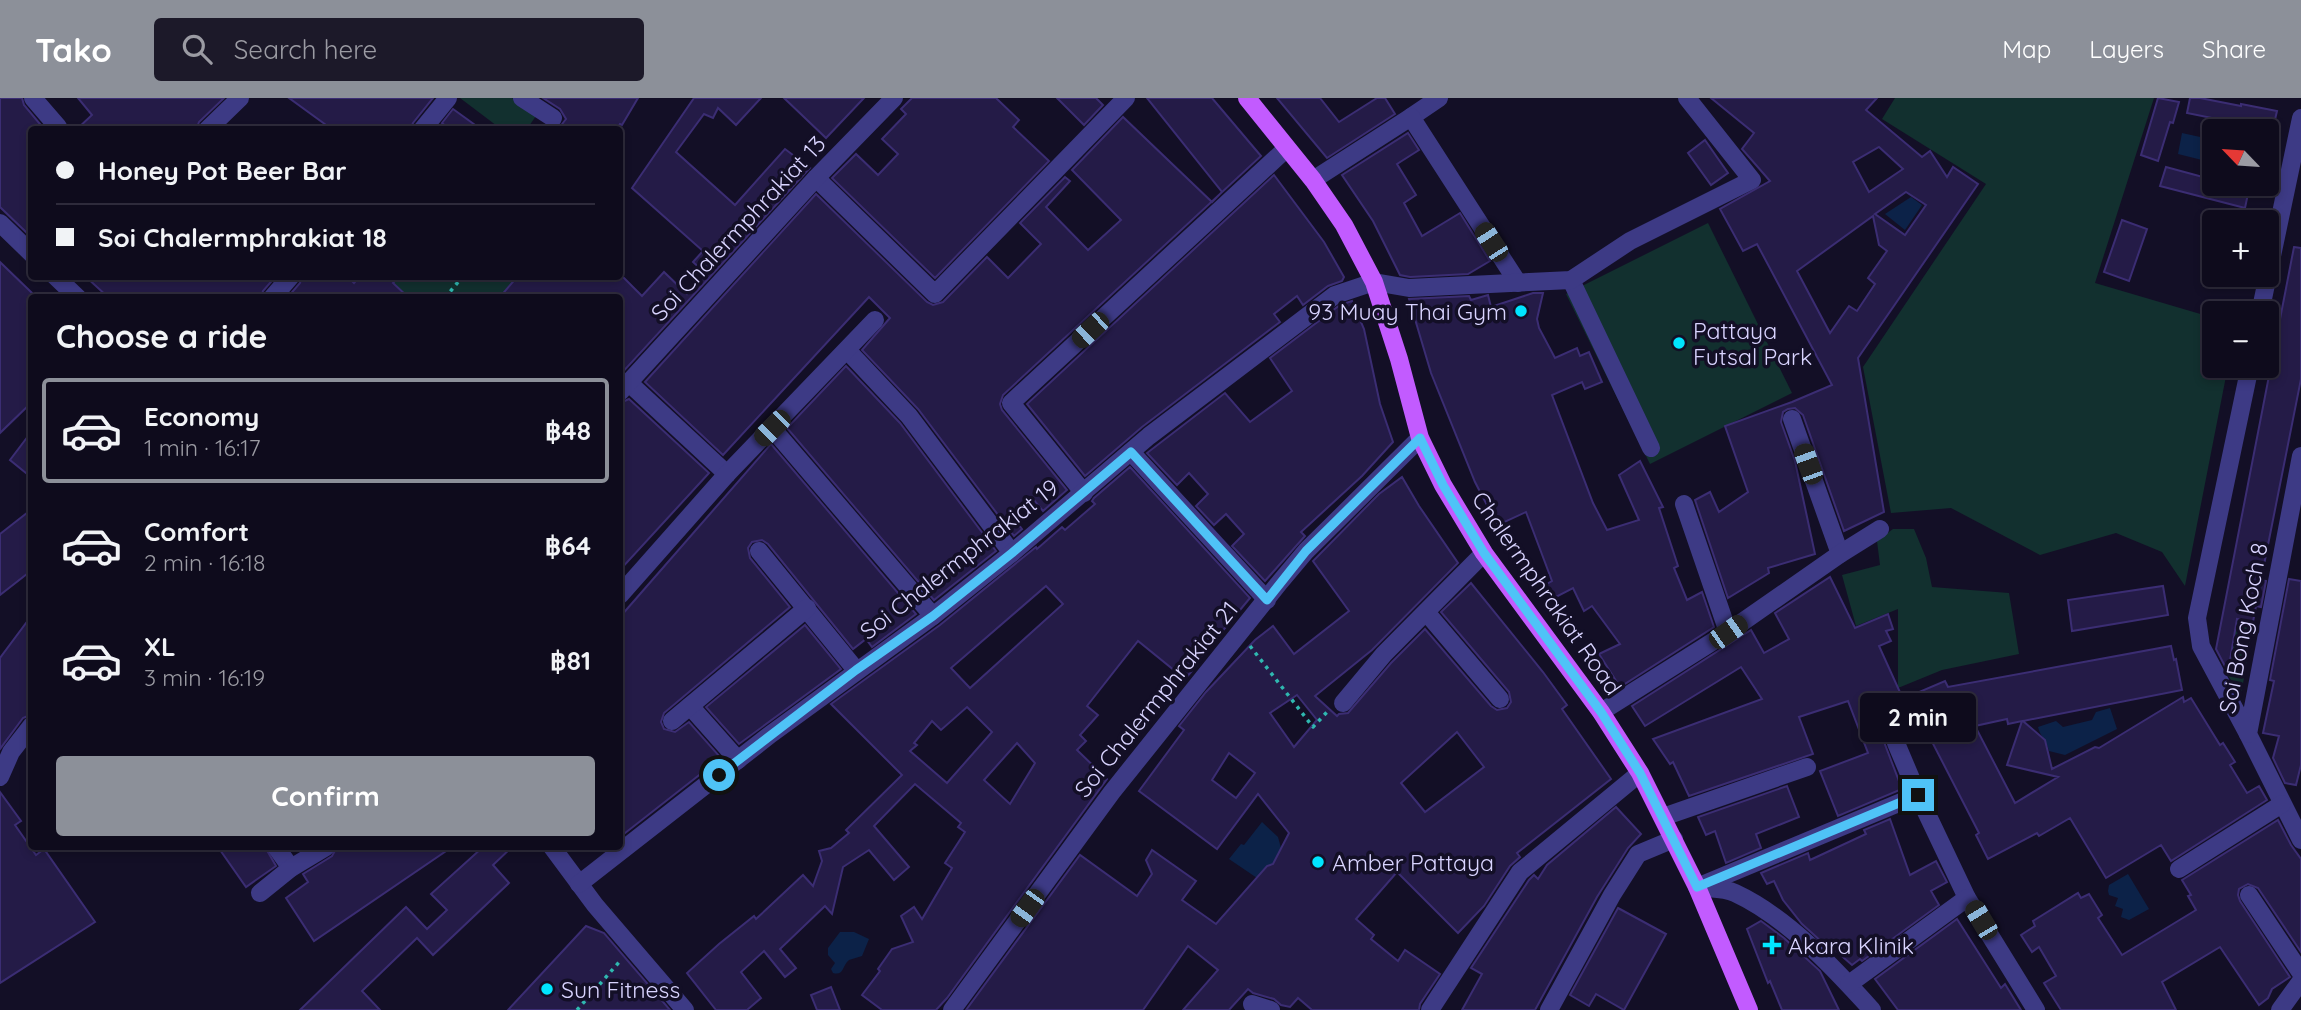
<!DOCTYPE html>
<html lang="en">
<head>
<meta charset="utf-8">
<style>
  :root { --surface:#0e0b1c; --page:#1c1929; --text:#f1f3f6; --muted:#9b9ba3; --line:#2e2b3b; --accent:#8c9099 }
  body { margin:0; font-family:Quicksand,sans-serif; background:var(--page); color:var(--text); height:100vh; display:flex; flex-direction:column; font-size:26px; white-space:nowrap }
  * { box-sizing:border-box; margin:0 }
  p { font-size:23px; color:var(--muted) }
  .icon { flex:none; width:38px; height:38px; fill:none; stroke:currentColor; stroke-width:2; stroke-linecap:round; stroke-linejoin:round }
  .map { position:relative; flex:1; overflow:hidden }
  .side { position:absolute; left:28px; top:196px; width:595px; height:556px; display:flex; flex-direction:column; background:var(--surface); border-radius:7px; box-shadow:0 4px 10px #0003,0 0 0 2px var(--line) }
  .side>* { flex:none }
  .banner { position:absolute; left:28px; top:28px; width:595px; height:154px; border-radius:7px; box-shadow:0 4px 10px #0003,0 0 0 2px var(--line); display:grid; align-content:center; height:154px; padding:0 28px; background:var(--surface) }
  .needle { width:46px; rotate:295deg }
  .controls { position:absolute; left:2202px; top:21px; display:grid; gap:14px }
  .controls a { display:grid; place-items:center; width:77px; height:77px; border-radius:7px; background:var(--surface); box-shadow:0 4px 10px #0003,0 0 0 2px var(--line); font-size:35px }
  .end { position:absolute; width:32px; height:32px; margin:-16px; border:9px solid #4fc3f7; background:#111; box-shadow:0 0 0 4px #111 }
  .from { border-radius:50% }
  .bubble { position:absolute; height:49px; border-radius:7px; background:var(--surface); box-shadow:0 4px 10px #0003,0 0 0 2px var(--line); font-size:23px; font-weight:800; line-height:49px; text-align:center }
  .car { position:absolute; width:21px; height:42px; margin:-21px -10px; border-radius:9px; box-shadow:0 0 5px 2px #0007; background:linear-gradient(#222 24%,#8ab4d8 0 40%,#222 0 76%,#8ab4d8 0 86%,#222 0) }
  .banner b { display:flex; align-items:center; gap:24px; height:66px; font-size:26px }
  .banner b+b { border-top:2px solid var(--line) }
  .banner i { width:18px; height:18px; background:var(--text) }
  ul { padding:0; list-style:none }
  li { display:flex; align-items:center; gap:21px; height:105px; margin:0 14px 10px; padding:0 14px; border:4px solid transparent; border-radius:7px }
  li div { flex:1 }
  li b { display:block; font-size:26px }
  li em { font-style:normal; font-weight:800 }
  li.on { border-color:var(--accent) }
  li>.icon { width:63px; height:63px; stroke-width:1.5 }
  h2 { padding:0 28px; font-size:32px; line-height:84px }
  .primary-button { display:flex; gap:14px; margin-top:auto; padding:14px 28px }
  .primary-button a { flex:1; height:80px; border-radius:7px; background:var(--accent); color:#fff; font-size:28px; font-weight:800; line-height:80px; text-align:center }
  header { display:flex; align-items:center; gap:42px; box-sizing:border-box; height:98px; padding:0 35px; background:var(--accent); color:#fff }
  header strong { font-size:33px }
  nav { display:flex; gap:38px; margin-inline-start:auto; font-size:24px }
  .search { width:490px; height:63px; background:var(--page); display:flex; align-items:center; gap:18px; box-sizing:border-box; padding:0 24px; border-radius:7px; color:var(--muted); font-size:26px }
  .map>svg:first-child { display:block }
  .green { fill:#12302f }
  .water { fill:#0c2248 }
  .building { fill:#241b47; stroke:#3b2d73; stroke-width:2; fill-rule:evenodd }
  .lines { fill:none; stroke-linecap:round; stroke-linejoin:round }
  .path { stroke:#2fb8b0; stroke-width:3.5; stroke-dasharray:3.5 5; stroke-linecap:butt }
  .minor { stroke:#3d3a85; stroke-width:18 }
  .major { stroke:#c25bff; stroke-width:18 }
  .route { stroke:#4fc3f7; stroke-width:9 }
  .poi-dot { fill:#00e5ff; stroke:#130f26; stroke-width:2.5 }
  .labels { text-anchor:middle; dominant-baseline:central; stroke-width:7; stroke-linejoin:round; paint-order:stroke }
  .street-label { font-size:23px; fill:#d9d4ff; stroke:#130f26 }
  .poi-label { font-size:23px; fill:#d9d4ff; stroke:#130f26; text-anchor:start }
</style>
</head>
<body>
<header>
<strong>Tako</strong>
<div class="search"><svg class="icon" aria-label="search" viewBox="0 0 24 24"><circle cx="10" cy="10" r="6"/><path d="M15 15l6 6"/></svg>Search here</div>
<nav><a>Map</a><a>Layers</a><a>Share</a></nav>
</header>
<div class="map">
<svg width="2301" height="912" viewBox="0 0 2301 912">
  <rect width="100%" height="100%" fill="#130f26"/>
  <g class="green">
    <polygon points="460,0 512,0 538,15 527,31 501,31"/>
    <polygon points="1895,0 2154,0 2095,185 2214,220 2214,268 2228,268 2185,488 2162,454 2116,435 2040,457 1951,410 1891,415 1863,269 1986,86 1882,21"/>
    <polygon points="1708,125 1792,295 1650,366 1566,196"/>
    <polygon points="399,179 518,179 499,199 409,199 393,185"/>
    <polygon points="1893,431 1914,431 1926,460 1932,489 2009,495 2019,556 1942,572 1898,590 1898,511 1856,528 1842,477 1880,467 1877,443"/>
    <polygon points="2237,521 2253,524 2241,598 2227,576"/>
  </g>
  <g class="water">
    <polygon points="2182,35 2214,42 2214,65 2178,56"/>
    <polygon points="1911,99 1922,107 1905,132 1885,116"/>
    <path d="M2110,610L2117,631L2065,657L2049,653C2047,643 2040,638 2038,629L2056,623L2063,629L2092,622L2096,614Z"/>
    <polygon points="1262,724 1278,739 1281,750 1273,766 1267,768 1257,780 1229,761 1241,746 1244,747"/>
    <polygon points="2128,776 2149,811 2129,822 2121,819 2123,811 2115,808 2118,800 2109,797 2108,793 2109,787"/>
    <path d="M840,834H854L869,841L862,858L849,862C842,868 844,878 833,875L831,871L835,865L828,857V850Z"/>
  </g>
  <g class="building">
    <polygon points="0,0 22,0 24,7 45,32 32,32 32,128 26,134 0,109"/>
    <polygon points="78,0 224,0 199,24 196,32 76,32 92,17"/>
    <polygon points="289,0 433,0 413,25 410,32 333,32"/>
    <polygon points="543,0 638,0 622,27 620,26 616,32 553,32 559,30 566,21 560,11"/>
    <polygon points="694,0 761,0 736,27 718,10 713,20 704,16 676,54 735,107 785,51 810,70 620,277 620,200 499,200 518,178 622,178 642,198 664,174 687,196 706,176 693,164 703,153 632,90"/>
    <polygon points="784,0 864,0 826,40"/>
    <polygon points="912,0 996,0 1019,22 1013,29 1049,63 935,180 832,80 856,56 878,77 898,56 882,41 906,16 901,11"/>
    <polygon points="1057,0 1096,0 1103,7 1084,27"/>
    <polygon points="1147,0 1212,0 1261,58 1003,297 1000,306 1002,312 1067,392 1043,413 1034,402 1012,418 1022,431 1014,438 918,311 862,252 890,220 869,199 723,357 645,284 816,96 927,204 933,207 943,204 987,159 1008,180 1041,146 1020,125 1065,79 1070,83 1046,109 1088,152 1121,122 1072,72 1123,19 1212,104 1222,94"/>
    <polygon points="1277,0 1320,0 1339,24 1377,0 1385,0 1395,16 1327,60"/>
    <path d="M1711,0H1877L1866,12L1922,59L1930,53L1947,79L1953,69L1978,86L1858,260L1884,414L1844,433L1803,317L1795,310L1788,311L1783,314L1781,324L1795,363L1815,456L1768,470L1769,475L1728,500L1695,402L1710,394L1719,414L1748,394L1725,328L1792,304L1832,287L1757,146L1743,153L1720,111L1770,83L1742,51L1754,35ZM1879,49L1903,71L1869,94L1853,64ZM1906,94L1926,107L1905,137L1875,116ZM1873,118L1879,147L1887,153L1868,180L1875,186L1857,213L1849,208L1830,235L1797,173Z"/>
    <polygon points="2158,0 2179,4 2173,25 2170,24 2158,63 2141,57"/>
    <polygon points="2190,0 2200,0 2241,8 2241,6 2277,13 2273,30 2262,28 2261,33 2235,33 2237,25 2187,15"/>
    <polygon points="453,11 482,32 450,32 442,25"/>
    <polygon points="1408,35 1419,52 1397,66 1416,97 1404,105 1422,138 1460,115 1490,163 1468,176 1410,179 1400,177 1373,123 1342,77"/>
    <polygon points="1705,42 1728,75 1711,87 1688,55"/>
    <polygon points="2166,69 2214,82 2214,86 2250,86 2245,110 2160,88"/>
    <polygon points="1274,77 1324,144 1344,179 1342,183 1328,188 1303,207 1297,198 1274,216 1280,224 1142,329 1085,378 1027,306"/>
    <polygon points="2122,122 2147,131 2129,183 2104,174"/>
    <polygon points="2294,149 2301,150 2301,281 2261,482 2266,483 2261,509 2256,508 2253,524 2237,521 2228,574 2216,551"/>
    <polygon points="0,164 32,195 32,304 0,335"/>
    <polygon points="85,178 276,178 263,193 261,200 109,200"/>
    <polygon points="302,178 347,178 354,185 360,178 399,178 393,185 409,200 287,200 300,185"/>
    <polygon points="1533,195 1543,195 1537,221 1539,230 1555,260 1577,250 1580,258 1589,254 1602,284 1585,291 1582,284 1552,297 1593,405 1607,432 1639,422 1619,377 1640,363 1663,409 1659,410 1678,468 1674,470 1687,502 1702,494 1714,529 1620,589 1599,556 1620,546 1592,508 1584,513 1573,490 1552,501 1543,488 1552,483 1526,414 1498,427 1489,411 1475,384 1431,275 1409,201 1469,198 1471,202 1488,197 1491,209"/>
    <polygon points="1352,203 1364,231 1380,306 1393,344 1362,378 1301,434 1305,438 1265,483 1232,448 1244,436 1226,416 1214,427 1196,408 1208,396 1189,375 1177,387 1147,355 1225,295 1250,324 1292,293 1270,260 1340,207"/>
    <polygon points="846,268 900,325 996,453 934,502 787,330"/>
    <polygon points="629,301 709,375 620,472 620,305"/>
    <polygon points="32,333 32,380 10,362"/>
    <polygon points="771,346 916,516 872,549 866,541 853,551 768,446 762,442 752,444 748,450 750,460 790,509 664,615 661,624 664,631 675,634 689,624 721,660 620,739 620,519"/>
    <path d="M1130,369L1250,500L1195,566L1197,567L1185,581L1138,543L1087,608L1098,617L1080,637L1086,643L1077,652L1107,681L947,900L936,912H882L862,897L880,873L878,871L892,851L913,844L901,818L914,809L922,821L952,770L945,765L965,734L958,729L961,725L915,686L874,728L909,769L894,782L869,752L843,769L832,816L825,808L780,851L796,870L785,879L764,853L741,874L761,900L747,912H716L687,875L719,846L754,818L756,821L803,777L813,788L822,763L819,753L831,750L849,735L846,732L902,677L831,606L940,527L1036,449L1037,451L1062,429L1065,432L1095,406L1092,403L1094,400ZM1046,488L1063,506L970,590L951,570ZM967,609L992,634L947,685L910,653L917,647L914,645L932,623L941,632ZM1017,645L1035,665L1010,706L984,682Z"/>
    <path d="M1402,379L1419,408L1458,465L1372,552L1315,598L1337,618L1339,616L1348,615L1391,565L1425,531L1491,608L1497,612L1507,610L1511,604L1509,594L1441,514L1471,485L1543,574L1567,607L1562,611L1611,681L1517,755L1520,759L1510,768L1484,808L1458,835L1397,774L1356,821L1374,837L1371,841L1398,863L1405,852L1440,876L1420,906L1419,912H1312L1298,900L1290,909L1281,907L1274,901L1253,895L1248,891L1229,912H1183L1218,872L1188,848L1143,912H966L1080,757L1137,798L1152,776L1146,762L1152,752L1196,783L1182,802L1216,826L1267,768L1273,766L1289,735L1258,696L1217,751L1139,693L1184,632L1179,628L1206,594L1255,542L1273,528L1294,556L1349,513L1313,463L1379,396ZM1297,597L1317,622L1294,649L1270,615ZM1457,634L1484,669L1425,714L1401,685ZM1229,655L1255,675L1236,700L1212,682Z"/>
    <polygon points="32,411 32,472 0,497 0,436"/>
    <path d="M1830,479L1855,530L1888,516L1893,531L1886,533L1891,543L1879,548L1903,601L1945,583L1948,589L2171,548L2174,562L2176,561L2182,592L2023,623L2045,642L2052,671L2095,649L2099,650L2183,599L2184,604L2191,600L2220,647L2223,645L2235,664L2230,667L2247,695L2259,688L2267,702L2171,763L2161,747L2106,780L2070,720L2039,738L2037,735L1988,761L1976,737L1979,735L1926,632L1922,634L1916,622L1881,636L1902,691L1838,718L1820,673L1868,655L1848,603L1799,619L1813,656L1689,698L1673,664L1670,666L1653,641L1762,601L1741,569L1645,628L1632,608L1751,532L1764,555L1789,541L1775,515ZM2007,621L2008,626L2022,623L2007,667L2058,679L2015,705L1975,628Z"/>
    <polygon points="2289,481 2301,483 2301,667 2296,687 2285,685 2273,660 2279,638 2263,635 2274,583 2270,582"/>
    <polygon points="2163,488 2168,517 2072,533 2068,502"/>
    <polygon points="32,517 32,616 23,620 0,651 0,560"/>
    <polygon points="805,527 841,571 739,646 706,609"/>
    <polygon points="1787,688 1799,719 1756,736 1761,750 1726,765 1715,733 1706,737 1698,719"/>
    <polygon points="0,694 21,723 15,727 36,757 44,751 95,824 0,885"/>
    <polygon points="1616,709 1641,736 1628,750 1597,799 1535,912 1462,912 1482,876 1471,870 1529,782 1534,777 1538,781 1547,767"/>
    <polygon points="1890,721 1910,777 1936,763 1947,784 1931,793 1939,807 1862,863 1860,861 1852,867 1836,853 1833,854 1802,826 1783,802 1774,783 1767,786 1761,775 1808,755 1810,762 1866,736 1864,732"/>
    <polygon points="2278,722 2291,747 2301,761 2301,854 2258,790 2248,786 2239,791 2238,797 2240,803 2290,879 2272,891 2268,900 2259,907 2220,849 2162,884 2176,912 2061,912 2044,885 2056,878 2039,849 2032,854 2021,837 2035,828 2033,823 2078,795 2081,800 2089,796 2102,817 2098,820 2122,857 2196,812 2188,798 2191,797 2182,782"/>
    <polygon points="218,749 265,749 276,768 246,789"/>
    <polygon points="337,749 452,749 314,843 286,800 308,784 303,776 332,758"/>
    <polygon points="483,749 512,749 493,767 509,785 433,857 417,840 362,893 380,912 300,912 406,809 427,831 447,812 431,796"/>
    <polygon points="1618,810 1666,836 1624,912 1596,896 1589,908 1570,897"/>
    <polygon points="1957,821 2001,890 2005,886 2021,912 1898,912 1875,881"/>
    <polygon points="1761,823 1784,840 1820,873 1839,912 1782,912 1770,883 1768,885 1747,831"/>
    <polygon points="586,828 604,835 670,912 508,912"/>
    <polygon points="831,889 840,912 817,912 811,897"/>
  </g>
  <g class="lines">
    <g class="path">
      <polyline points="445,200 463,178"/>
      <polyline points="1250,548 1313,629 1328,613"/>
      <polyline points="577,912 621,862"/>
    </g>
    <g class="minor">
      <polyline points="33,0 58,29"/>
      <polyline points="522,0 553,20"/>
      <polyline points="1411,19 1439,0"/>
      <polyline points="207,32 240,0"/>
      <polyline points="422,32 448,0"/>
      <polyline points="816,80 935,196 1126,0"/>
      <polyline points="1313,82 1411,19 1518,185"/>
      <polyline points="0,125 32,156"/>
      <polyline points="55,178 78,200"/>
      <polyline points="1571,182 1651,350"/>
      <polyline points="272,200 291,178"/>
      <polyline points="2260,215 2301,20"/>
      <polyline points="847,252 909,318 1012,455"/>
      <polyline points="628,284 727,376"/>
      <polyline points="620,294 816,80 894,0"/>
      <polyline points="1792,321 1840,456"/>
      <polyline points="772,330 933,518"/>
      <polyline points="1131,354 1267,502"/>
      <polyline points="2301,358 2248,636 2301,742"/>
      <polyline points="1084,395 1011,305 1287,50"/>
      <polyline points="1684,406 1728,534"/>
      <polyline points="759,453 856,572"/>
      <polyline points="620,497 727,376 875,222"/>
      <polyline points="1426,514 1500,601"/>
      <polyline points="1343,605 1384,556 1484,455"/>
      <polyline points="690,608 738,662"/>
      <polyline points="1601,614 1728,534 1840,456 1880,431"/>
      <polyline points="672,623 807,510"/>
      <polyline points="2248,636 2201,548 2197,520 2250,268"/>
      <polyline points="1896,645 1918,697 1967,800 2036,912"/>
      <polyline points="0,679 11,654 32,627"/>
      <polyline points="1663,719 1807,669"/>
      <polyline points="276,749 291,770"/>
      <polyline points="552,749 595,807 685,912"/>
      <polyline points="2179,771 2282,706"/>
      <polyline points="579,786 771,636 933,518 1012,455 1149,338 1335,197 1374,184 1409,190 1571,182 1630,143 1752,82 1687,0"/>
      <polyline points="1697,789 1918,697"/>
      <path d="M1697,789C1709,791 1724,790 1735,795C1787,819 1834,870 1872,912"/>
      <polyline points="260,795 291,770 326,749"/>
      <polyline points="2249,797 2301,875"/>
      <polyline points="1849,886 1967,800"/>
      <polyline points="1252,906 1271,912"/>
      <polyline points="952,912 1112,694 1280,484 1306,453 1420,340"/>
      <polyline points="1430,912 1520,774 1640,675"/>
      <polyline points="1549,912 1612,797 1638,756 1674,741"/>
      <polyline points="2280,912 2301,883"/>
    </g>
    <polyline class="major" points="1247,0 1313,82 1344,127 1374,184 1399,261 1420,340 1443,387 1484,455 1601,614 1640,675 1697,789 1749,912"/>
  </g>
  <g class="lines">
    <polyline class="route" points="719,677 856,572 933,518 1012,455 1131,354 1267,502 1306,453 1420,340 1443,387 1484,455 1601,614 1640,675 1697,789 1918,697"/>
  </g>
  <g class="poi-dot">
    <circle cx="1521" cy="213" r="7"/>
    <circle cx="1679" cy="245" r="7"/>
    <circle cx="1318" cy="764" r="7"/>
    <path d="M1768.5 836.5h7v7h7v7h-7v7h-7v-7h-7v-7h7z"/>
    <circle cx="547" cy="891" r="7"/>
  </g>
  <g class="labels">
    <g class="street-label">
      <text transform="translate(738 130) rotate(-47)">Soi Chalermphrakiat 13</text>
      <text transform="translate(959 461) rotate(-38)">Soi Chalermphrakiat 19</text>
      <text transform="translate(1547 495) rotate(55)">Chalermphrakiat Road</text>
      <text transform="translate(2243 530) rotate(-79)">Soi Bong Koch 8</text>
      <text transform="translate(1156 601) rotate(-51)">Soi Chalermphrakiat 21</text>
    </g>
    <g class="poi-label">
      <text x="1507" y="213" text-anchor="end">93 Muay Thai Gym</text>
      <text x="1693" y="232">Pattaya<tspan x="1693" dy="26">Futsal Park</tspan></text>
      <text x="1332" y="764">Amber Pattaya</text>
      <text x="1788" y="847">Akara Klinik</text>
      <text x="561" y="891">Sun Fitness</text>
    </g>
  </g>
</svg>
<div class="controls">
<a><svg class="needle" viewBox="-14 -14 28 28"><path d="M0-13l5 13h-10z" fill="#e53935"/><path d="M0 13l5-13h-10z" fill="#9b9ba3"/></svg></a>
<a>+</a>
<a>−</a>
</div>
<i class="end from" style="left:719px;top:677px"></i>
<i class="end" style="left:1918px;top:697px"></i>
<div class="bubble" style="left:1860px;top:595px;width:116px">2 min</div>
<i class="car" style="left:1491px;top:144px;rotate:327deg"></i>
<i class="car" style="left:1090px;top:232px;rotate:227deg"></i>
<i class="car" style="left:772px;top:330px;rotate:225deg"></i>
<i class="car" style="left:1808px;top:366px;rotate:340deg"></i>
<i class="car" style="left:1728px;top:534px;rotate:55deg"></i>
<i class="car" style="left:1027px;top:810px;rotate:216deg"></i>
<i class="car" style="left:1981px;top:822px;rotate:329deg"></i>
<div class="banner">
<b><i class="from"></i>Honey Pot Beer Bar</b>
<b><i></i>Soi Chalermphrakiat 18</b>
</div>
<section class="side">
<h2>Choose a ride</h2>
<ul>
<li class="on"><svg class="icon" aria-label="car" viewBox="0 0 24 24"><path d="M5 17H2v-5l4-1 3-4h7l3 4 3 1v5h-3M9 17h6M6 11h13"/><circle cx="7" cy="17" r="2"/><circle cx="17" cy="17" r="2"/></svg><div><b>Economy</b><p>1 min · 16:17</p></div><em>฿48</em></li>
<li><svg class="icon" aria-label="car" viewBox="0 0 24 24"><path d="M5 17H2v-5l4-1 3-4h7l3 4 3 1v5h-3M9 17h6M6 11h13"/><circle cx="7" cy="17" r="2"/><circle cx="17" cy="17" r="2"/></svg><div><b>Comfort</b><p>2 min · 16:18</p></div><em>฿64</em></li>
<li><svg class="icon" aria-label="car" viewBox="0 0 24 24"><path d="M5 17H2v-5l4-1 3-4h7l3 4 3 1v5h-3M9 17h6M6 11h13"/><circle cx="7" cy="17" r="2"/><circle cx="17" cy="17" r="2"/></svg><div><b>XL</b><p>3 min · 16:19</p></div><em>฿81</em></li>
</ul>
<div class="primary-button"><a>Confirm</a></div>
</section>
</div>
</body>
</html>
